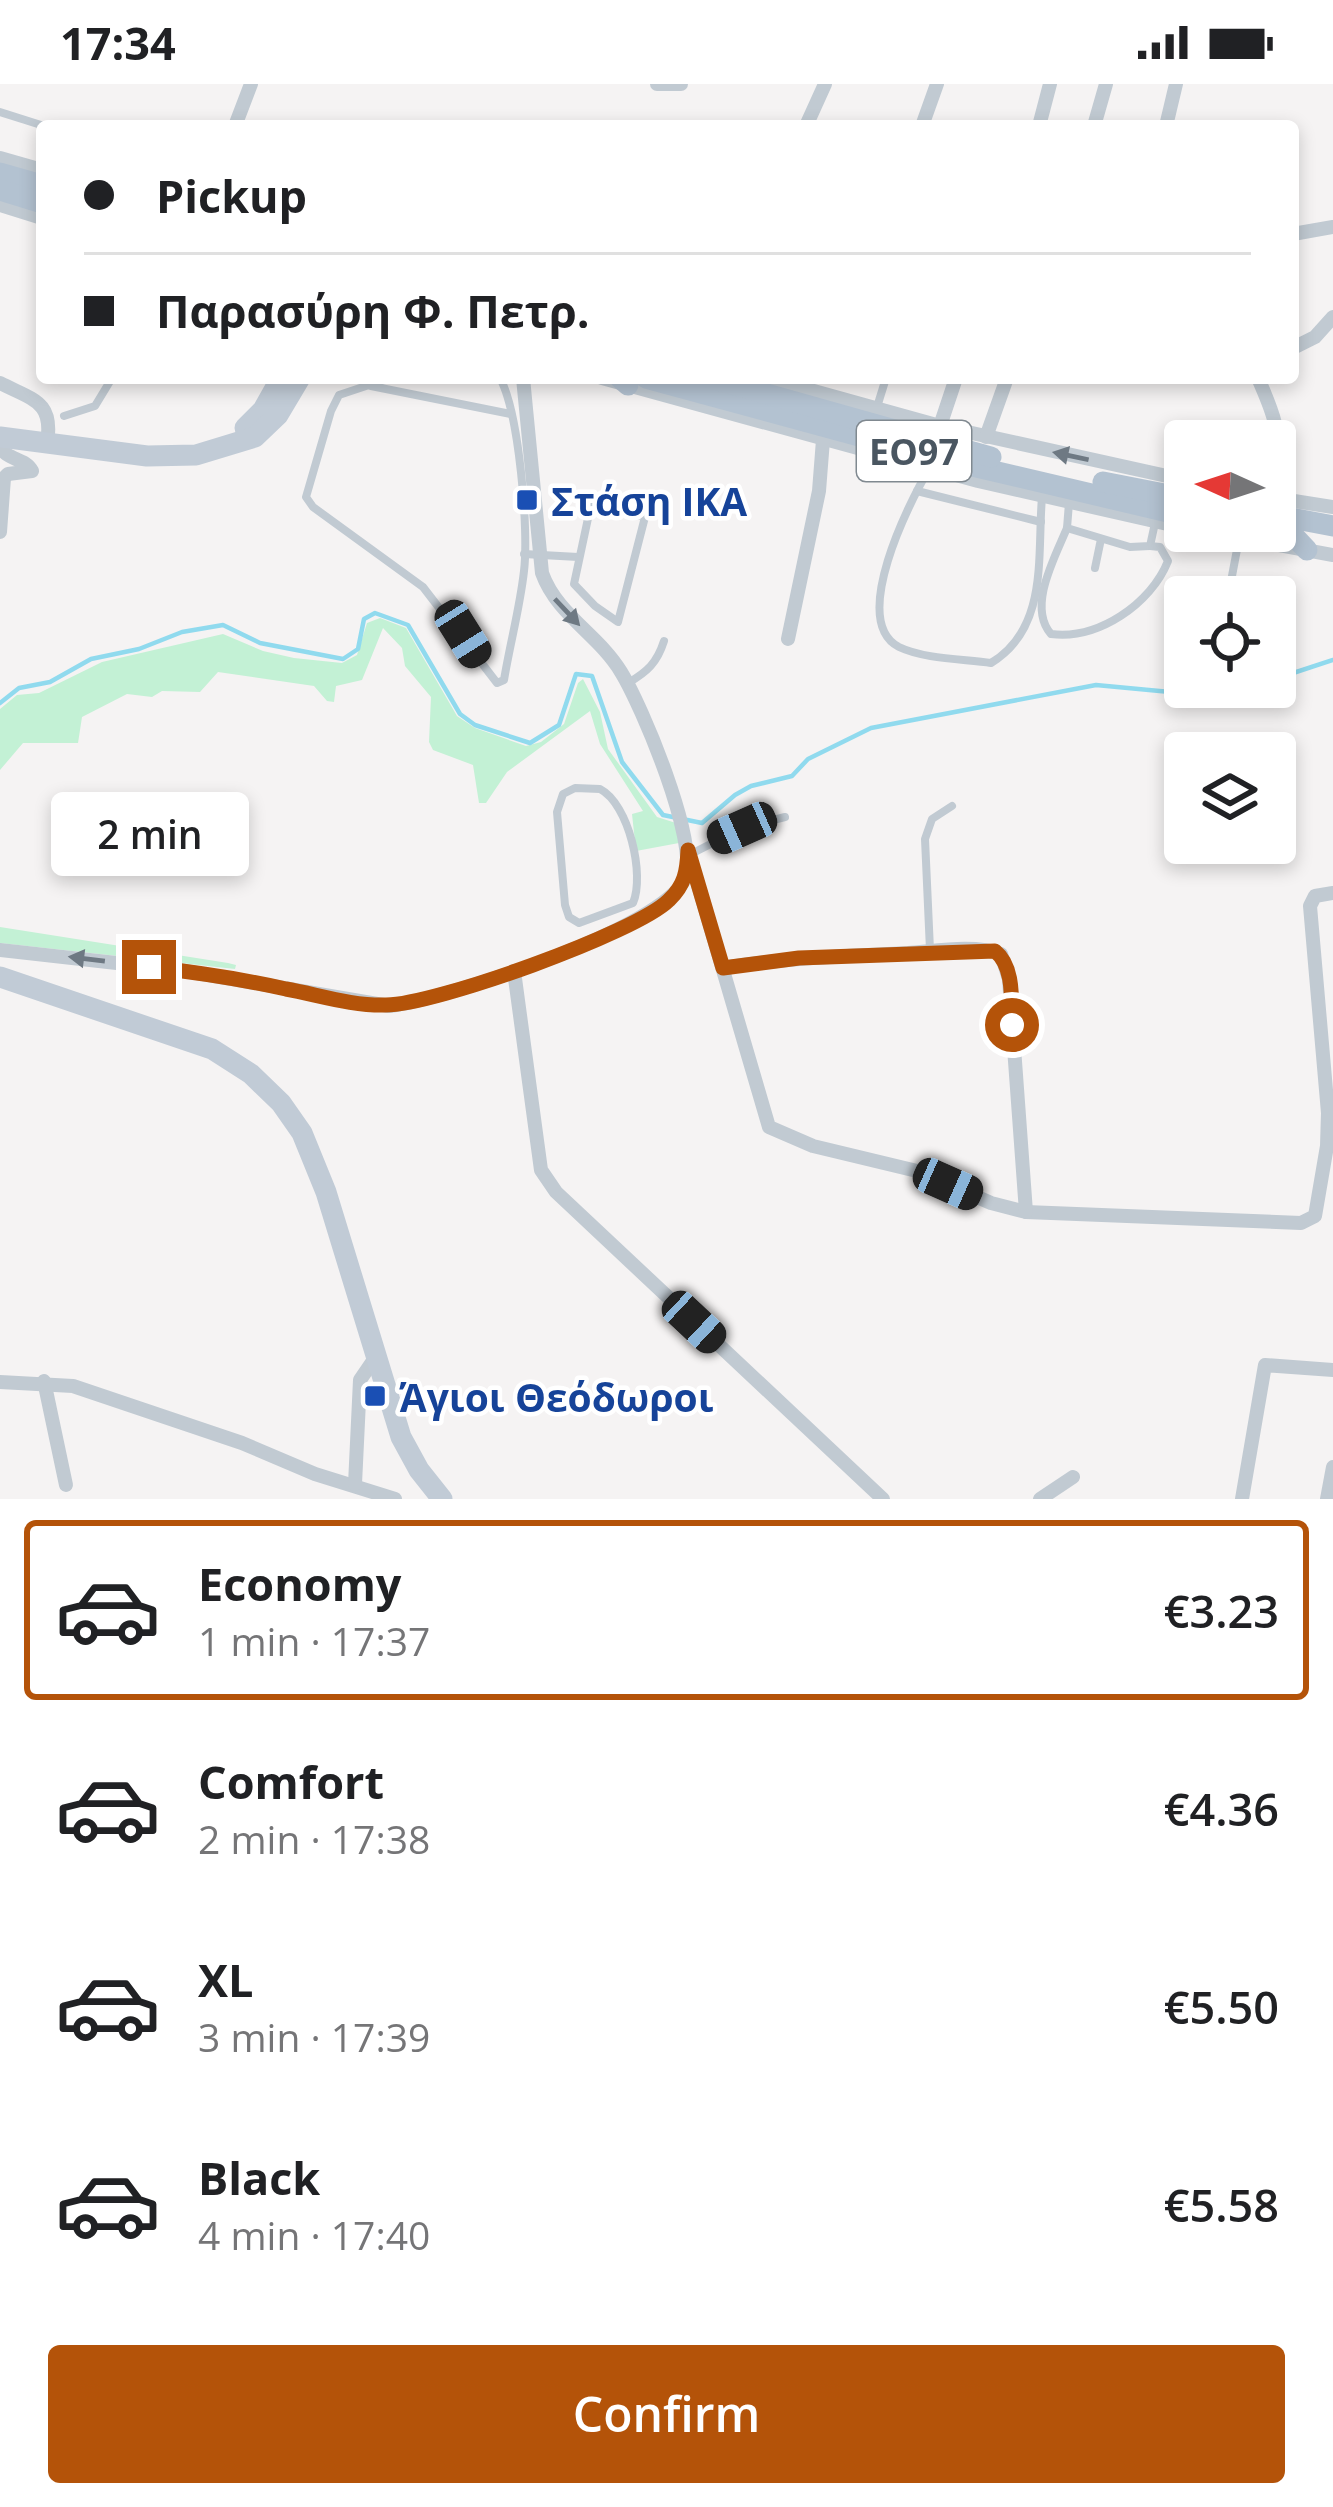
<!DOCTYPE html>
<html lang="en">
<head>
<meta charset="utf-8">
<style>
  :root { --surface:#fff; --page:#f6f6f6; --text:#202124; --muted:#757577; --line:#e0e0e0; --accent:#b45309 }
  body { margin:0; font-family:"Open Sans",sans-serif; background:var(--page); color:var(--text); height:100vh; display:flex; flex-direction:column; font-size:45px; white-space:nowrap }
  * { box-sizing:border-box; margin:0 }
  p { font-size:39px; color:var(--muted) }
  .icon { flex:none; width:66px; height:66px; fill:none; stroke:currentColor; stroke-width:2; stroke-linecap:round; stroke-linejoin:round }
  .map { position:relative; height:1415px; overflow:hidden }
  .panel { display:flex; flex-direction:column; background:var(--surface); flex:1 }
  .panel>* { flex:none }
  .hud { position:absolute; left:36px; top:36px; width:1263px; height:264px; border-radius:12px; box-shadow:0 6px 18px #0003; display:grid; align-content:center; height:264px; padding:0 48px; background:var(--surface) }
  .needle { width:78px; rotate:273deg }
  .tools { position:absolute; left:1164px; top:336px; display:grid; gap:24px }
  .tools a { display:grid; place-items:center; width:132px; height:132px; border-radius:12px; background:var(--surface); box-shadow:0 6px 18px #0003; font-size:60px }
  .end { position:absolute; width:54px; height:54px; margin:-27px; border:15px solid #b45309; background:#fff; box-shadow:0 0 0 6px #fff }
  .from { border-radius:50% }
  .bubble { position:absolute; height:84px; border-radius:12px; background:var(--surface); box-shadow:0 6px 18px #0003; font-size:39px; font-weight:600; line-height:84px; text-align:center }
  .car { position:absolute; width:36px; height:72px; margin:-36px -18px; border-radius:15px; box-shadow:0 0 9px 3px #0007; background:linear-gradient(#222 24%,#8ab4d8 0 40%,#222 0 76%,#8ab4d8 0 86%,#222 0) }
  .hud b { display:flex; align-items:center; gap:42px; height:114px; font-size:45px }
  .hud b+b { border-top:3px solid var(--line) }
  .hud i { width:30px; height:30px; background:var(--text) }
  ul { padding:21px 0 0; list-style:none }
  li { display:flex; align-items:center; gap:36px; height:180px; margin:0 24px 18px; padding:0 24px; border:6px solid transparent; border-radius:12px }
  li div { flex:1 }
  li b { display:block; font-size:45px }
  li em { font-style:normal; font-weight:600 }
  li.active { border-color:var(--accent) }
  li>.icon { width:108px; height:108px; stroke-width:1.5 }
  .button { display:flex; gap:24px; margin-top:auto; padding:24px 48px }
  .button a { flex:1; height:138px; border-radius:12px; background:var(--accent); color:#fff; font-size:48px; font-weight:600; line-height:138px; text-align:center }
  .status { display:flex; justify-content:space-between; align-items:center; height:84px; padding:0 60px; background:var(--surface); direction:ltr }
  .status svg { height:33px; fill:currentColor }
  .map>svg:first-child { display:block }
  .green { fill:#c3f1d5 }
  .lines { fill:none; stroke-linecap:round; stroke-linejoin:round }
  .stream { stroke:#90daee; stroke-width:4.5 }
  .lane { stroke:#c1cad2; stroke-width:8 }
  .street { stroke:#c1cad2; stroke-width:14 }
  .secondary { stroke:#c1cbd6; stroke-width:21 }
  .primary { stroke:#b3c2d1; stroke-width:21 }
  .oneway { fill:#6e7983 }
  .route { stroke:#b45309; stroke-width:15 }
  .transit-dot { fill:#1a4fb4; stroke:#fff; stroke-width:4.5 }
  .labels { text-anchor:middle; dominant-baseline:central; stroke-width:9; stroke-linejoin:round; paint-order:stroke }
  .shield { fill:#fff; stroke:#808990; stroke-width:3 }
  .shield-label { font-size:36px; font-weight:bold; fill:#4a5661 }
  .transit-label { font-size:39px; font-weight:bold; fill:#164399; stroke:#fff; text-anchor:start }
</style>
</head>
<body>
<div class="status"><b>17:34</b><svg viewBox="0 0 49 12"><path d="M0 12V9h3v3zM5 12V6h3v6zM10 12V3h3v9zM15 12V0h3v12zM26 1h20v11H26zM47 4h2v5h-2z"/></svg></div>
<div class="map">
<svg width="1333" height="1415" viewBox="0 0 1333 1415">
  <rect width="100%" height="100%" fill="#f5f3f3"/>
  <g class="green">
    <polygon points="380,534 406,544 457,632 475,644 526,662 541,658 564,640 578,599 583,595 600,628 608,665 657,733 676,739 679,759 636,767 632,730 643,727 600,660 590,627 507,688 486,719 479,719 473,681 433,666 429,658 431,613 405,582 402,564 383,544 362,596 336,602 334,618 327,617 314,602 218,588 200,608 162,607 152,613 127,610 82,633 78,659 23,659 0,686 0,625 17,611 39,609 102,578 223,550 263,567 294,574 342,579 357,571 367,539"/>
    <polygon points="0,843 228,879 236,881 235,885 0,859"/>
  </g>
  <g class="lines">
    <g class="stream">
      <polyline points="1275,595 1333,576"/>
      <polyline points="0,619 19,604 50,598 91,575 139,565 182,548 223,541 260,559 343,575 358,565 364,535 375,529 408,541 460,630 475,641 530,659 559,641 576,590 592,592 622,678 663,731 702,739 735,711 751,702 792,692 808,675 871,644 1096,601 1223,613 1252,603"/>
    </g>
    <g class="lane">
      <polyline points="0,28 41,41"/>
      <path d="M390,294L339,311L331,327L306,413L313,423L423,503L497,599L504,596C510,560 520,523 524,487C529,446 519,329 500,294"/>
      <polyline points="371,302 511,330"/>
      <polyline points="877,323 886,294"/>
      <polyline points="64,332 95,322 112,294"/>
      <path d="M929,385C909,419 849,537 899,563C924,575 963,575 991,579C1049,544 1037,471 1042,413"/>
      <polyline points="917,407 1041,438"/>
      <polyline points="1069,419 1067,444 1130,463 1150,462 1155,439"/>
      <polygon points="595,420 645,433 618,538 595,522 574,500 590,425"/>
      <path d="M1067,444C1055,473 1027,523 1051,550C1098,556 1151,520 1168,477L1160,463L1150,462"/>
      <polyline points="524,470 578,473"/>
      <polyline points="1095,484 1101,455"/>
      <polyline points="1228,513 1239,455"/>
      <polyline points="1168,534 1185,536"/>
      <path d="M628,599C647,588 657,579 664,557"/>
      <path d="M575,704L600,705C629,720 645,791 633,819L579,839L569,833L565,821L557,728L563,710Z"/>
      <polyline points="689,771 742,744 785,733"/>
      <polyline points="930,866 925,755 932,735 952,722"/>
    </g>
    <g class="street">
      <polyline points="657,0 681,0"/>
      <polyline points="235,42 251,0"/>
      <polyline points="806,42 825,0"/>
      <polyline points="922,42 937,0"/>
      <polyline points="1039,42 1050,0"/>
      <polyline points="1094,42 1106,0"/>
      <polyline points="1166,42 1176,0"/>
      <polyline points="0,74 42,86"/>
      <polyline points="0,121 42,134"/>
      <polyline points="1293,150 1333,143"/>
      <polyline points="1293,264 1315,253 1333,233"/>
      <polyline points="602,294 978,397 1185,444"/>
      <polyline points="767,294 940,342 1185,396"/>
      <path d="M1258,294C1270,322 1283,348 1275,381"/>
      <path d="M0,299C33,316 54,317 47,359"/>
      <polyline points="940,342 956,294"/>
      <polyline points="986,353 1007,294"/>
      <path d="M0,361C5,377 25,373 32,387L8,390L4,394L0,448"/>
      <polyline points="1275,414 1333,423"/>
      <polyline points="1203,447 1333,471"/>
      <polyline points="788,555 819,407 823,356"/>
      <polyline points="691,777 769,1043 813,1062 917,1087 991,1119 1026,1128 1301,1139 1315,1132 1327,1062 1328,1029 1310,822 1315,812 1333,809"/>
      <path d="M0,866L179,886L389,922C443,916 666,844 685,794C699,758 642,622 621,588C599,551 557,531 542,489L523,294"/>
      <path d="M723,884C784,874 846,872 908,869C936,867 974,860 1001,870L1009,895L1026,1128"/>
      <polyline points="514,887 541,1086 556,1108 883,1415"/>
      <polyline points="44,1297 66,1401"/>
      <polyline points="0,1298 73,1302 242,1359 315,1390 395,1415"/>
      <polyline points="355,1400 360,1296 375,1274"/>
      <polyline points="1040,1415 1073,1393"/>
      <polyline points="1242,1415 1265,1281 1333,1286"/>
      <polyline points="1327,1415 1333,1383"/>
    </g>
    <g class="secondary">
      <polyline points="245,344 263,326 281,294"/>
      <polyline points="0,353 147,372 196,371 255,353 278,331 300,294"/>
      <polyline points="0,893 212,965 251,990 281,1019 302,1049 326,1108 401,1353 419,1386 442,1415"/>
    </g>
    <g class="primary">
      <polyline points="0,89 42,101"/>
      <polyline points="0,106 42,119"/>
      <polyline points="620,294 628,301"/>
      <polyline points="646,294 955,378 1185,432"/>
      <polyline points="710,294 991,373"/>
      <polyline points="1103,398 1185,414"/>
      <polyline points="1275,431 1333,442"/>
      <polyline points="1291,449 1307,466"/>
    </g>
  </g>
  <defs><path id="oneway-solid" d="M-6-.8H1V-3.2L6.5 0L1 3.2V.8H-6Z" transform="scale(3)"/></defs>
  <g class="oneway">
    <use href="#oneway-solid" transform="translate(1071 372) rotate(-168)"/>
    <use href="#oneway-solid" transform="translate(567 528) rotate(47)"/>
    <use href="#oneway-solid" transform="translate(87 875) rotate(-173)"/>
  </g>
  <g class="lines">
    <path class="route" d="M149,883C195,888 241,895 286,905C319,911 352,922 386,921C434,921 636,849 669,816C685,801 687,787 688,766L723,884L799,874L995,867C1015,883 1011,918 1012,941"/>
  </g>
  <g class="transit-dot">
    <rect x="515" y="404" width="24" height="24" rx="6"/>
    <rect x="363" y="1300" width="24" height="24" rx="6"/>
  </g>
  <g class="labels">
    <rect class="shield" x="857" y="337" width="114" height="60" rx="9"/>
    <g class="shield-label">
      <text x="914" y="367">ΕΟ97</text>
    </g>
    <g class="transit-label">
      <text x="551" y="416">Στάση ΙΚΑ</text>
      <text x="399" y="1312">Άγιοι Θεόδωροι</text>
    </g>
  </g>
</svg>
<div class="tools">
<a><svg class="needle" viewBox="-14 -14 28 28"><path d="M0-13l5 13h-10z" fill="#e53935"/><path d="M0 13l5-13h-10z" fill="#757577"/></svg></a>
<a><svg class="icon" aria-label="locate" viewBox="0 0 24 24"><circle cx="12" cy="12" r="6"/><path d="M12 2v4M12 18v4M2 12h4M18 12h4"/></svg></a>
<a><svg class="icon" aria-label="layers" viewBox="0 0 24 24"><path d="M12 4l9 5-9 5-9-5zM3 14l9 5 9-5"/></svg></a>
</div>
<i class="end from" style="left:1012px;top:941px"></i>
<i class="end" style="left:149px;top:883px"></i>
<div class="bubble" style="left:51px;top:708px;width:198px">2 min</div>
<i class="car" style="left:463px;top:550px;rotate:148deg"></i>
<i class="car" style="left:742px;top:744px;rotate:246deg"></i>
<i class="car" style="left:948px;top:1100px;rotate:114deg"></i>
<i class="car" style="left:694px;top:1238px;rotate:133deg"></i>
<div class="hud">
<b><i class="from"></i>Pickup</b>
<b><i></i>Παρασύρη Φ. Πετρ.</b>
</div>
</div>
<section class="panel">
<ul>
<li class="active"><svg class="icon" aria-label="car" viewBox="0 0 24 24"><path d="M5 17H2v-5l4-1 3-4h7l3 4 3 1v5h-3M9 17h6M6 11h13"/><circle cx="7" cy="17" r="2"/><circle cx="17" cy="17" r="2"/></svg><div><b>Economy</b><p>1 min · 17:37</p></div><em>€3.23</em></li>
<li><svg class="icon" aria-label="car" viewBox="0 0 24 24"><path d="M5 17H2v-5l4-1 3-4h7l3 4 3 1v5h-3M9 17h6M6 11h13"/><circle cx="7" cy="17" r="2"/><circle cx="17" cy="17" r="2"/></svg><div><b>Comfort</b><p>2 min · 17:38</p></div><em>€4.36</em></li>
<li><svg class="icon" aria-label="car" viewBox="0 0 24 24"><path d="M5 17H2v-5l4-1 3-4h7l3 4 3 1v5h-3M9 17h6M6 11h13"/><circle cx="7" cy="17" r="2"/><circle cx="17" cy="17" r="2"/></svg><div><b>XL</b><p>3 min · 17:39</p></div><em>€5.50</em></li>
<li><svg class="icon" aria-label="car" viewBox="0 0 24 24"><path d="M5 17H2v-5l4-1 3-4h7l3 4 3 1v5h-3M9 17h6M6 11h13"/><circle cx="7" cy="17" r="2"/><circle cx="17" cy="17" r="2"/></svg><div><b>Black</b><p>4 min · 17:40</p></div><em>€5.58</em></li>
</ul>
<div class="button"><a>Confirm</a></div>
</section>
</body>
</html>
